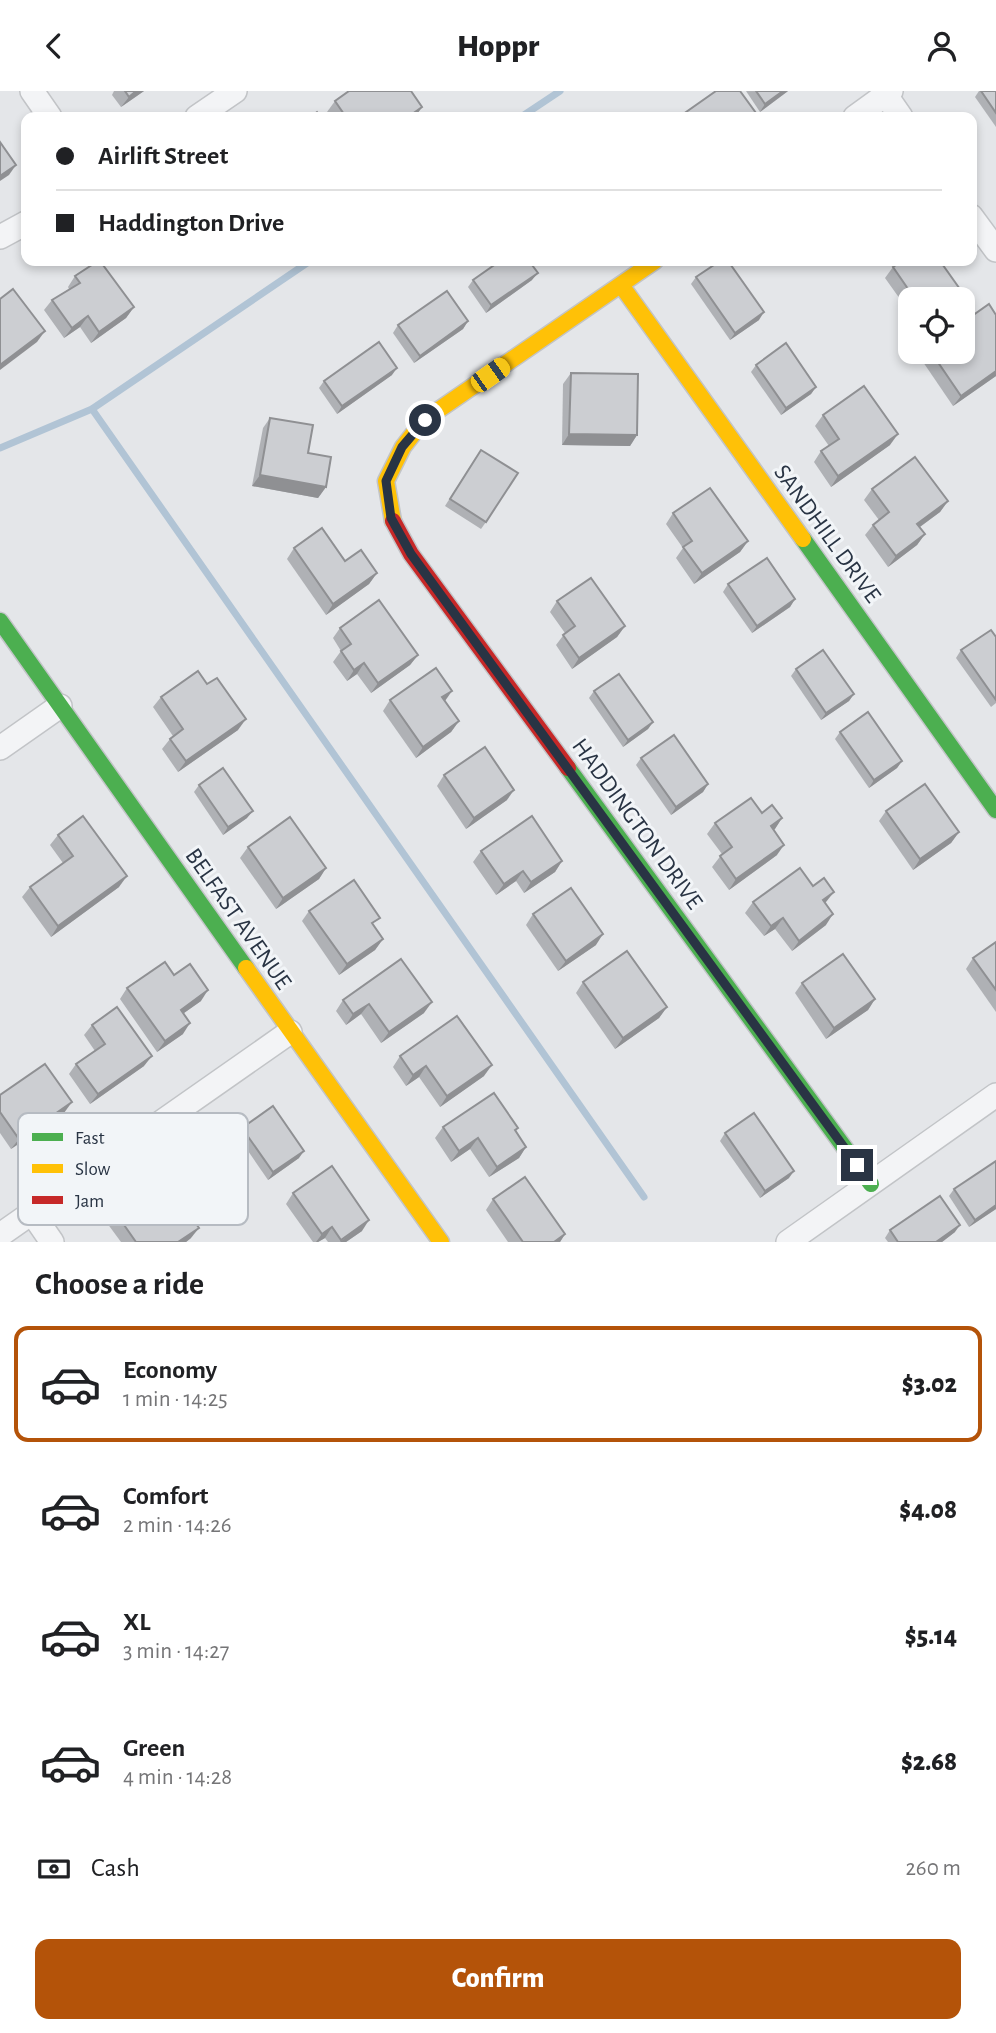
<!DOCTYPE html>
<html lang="en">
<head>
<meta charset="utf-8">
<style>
  :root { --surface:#fff; --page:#f6f6f6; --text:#202124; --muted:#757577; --line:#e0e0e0; --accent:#b45309 }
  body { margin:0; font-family:"Alegreya Sans",sans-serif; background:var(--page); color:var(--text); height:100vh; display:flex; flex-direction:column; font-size:26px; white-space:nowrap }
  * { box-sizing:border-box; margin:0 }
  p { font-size:23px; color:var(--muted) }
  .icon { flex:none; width:38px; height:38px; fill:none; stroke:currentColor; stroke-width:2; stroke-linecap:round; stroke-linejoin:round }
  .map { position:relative; height:1151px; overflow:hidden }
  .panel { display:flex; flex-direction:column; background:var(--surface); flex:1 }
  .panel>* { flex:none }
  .hud { position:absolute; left:21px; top:21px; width:956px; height:154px; border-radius:14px; box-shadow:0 4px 10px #0003; display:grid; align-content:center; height:154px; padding:0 35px; background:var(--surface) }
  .tools { position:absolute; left:898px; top:196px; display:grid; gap:14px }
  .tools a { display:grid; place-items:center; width:77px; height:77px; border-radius:14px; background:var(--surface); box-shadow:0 4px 10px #0003; font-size:35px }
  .end { position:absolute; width:32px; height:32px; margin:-16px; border:9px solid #293444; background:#fff; box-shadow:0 0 0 4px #fff }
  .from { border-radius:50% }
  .car { position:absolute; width:21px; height:42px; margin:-21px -10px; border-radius:9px; box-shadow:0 0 5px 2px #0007; background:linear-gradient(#f5c518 24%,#345 0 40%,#f5c518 0 76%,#345 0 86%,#f5c518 0) }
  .hud b { display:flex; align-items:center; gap:24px; height:66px; font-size:26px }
  .hud b+b { border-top:2px solid var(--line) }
  .hud i { width:18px; height:18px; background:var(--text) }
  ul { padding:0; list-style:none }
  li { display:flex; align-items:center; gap:21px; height:116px; margin:0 14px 10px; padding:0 21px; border:4px solid transparent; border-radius:14px }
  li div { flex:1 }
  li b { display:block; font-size:26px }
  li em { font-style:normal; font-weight:800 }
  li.current { border-color:var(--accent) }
  li>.icon { width:63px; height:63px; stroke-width:1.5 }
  h2 { padding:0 35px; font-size:32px; line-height:84px }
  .pay { display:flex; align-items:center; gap:18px; height:77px; padding:0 35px; font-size:26px }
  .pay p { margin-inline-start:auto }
  .action { display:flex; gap:14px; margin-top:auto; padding:14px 35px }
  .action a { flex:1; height:80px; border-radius:14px; background:var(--accent); color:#fff; font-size:28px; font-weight:800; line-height:80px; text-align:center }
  header { display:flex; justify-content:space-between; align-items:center; height:91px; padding:0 35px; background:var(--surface); font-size:32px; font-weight:800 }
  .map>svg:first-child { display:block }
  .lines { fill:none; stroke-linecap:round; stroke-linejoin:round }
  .stream { stroke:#b1c4d5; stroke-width:7 }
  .street-casing { stroke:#c2c4c7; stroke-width:26 }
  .fast-casing { stroke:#c2c4c7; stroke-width:19 }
  .slow-casing { stroke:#c2c4c7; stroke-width:19 }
  .jam-casing { stroke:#c2c4c7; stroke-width:19 }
  .street { stroke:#f3f4f6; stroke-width:23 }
  .fast { stroke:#4caf50; stroke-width:16 }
  .slow { stroke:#ffc107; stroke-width:16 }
  .jam { stroke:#c62828; stroke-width:16 }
  .wall { fill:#afb1b5 }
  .shaded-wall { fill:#8f9093 }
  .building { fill:#ccced2; stroke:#8f9093; stroke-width:2 }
  .route { stroke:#293444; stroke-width:9 }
  .labels { text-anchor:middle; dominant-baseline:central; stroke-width:6; stroke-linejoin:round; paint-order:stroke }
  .street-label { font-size:24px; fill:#293444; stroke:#f2f5f8 }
  .key { fill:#f2f5f8; stroke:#b6bbc2; stroke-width:2 }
  .key-label { font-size:19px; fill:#293444 }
</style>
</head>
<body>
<header><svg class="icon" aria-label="back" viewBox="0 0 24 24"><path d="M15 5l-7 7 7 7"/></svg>Hoppr<svg class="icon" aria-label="person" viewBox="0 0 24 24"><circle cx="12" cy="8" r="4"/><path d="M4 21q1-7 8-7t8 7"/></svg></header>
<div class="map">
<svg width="996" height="1151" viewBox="0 0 996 1151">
  <rect width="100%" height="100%" fill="#e4e6e9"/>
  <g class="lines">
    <g class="stream">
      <polyline points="521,26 560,0"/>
      <polyline points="92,318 644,1106"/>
      <polyline points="0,357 92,318 310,170"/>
    </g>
    <defs>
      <g id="street">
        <polyline points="32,0 50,26"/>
        <polyline points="883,0 901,26"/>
        <polyline points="197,26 235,0"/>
        <polyline points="855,26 891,0"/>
        <polyline points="971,125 996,159"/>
        <polyline points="0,146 26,132"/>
        <polyline points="0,657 60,615"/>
        <polyline points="32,1122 52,1151"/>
        <polyline points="0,1144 290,941"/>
        <polyline points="788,1151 996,1004"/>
      </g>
      <g id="fast">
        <polyline points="803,448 996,719"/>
        <polyline points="0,530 246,877"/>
        <polyline points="568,677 871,1093"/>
      </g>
      <g id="slow">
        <polyline points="621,194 803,448"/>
        <polyline points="393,430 386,390 403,356 424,329 655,170"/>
        <polyline points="246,877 441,1151"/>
      </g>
      <polyline id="jam" points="393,430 411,463 568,677"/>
    </defs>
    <use href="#street" class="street-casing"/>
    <use href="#fast" class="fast-casing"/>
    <use href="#slow" class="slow-casing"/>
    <use href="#jam" class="jam-casing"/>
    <use href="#street" class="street"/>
    <use href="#fast" class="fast"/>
    <use href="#slow" class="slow"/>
    <use href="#jam" class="jam"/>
  </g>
  <g class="wall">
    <polygon points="114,0 144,0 121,16 112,4"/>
    <polygon points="746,0 788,0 760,21"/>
    <polygon points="979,0 996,0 996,36 975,6"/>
    <polygon points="335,10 422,16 415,26 331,26 327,21"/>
    <polygon points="893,176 957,208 910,208 910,222 885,187"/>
    <polygon points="75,185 134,216 126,227 91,252 80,236 64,247 44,219 52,209 69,198 68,196"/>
    <polygon points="696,186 759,229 730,249 691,193"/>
    <polygon points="473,189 532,189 486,222 468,196"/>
    <polygon points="468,230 463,238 414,272 393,242 398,234"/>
    <polygon points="926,261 962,261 996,285 953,315 921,268"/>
    <polygon points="756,274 816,296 811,303 781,324 751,281"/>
    <polygon points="571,282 637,344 630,355 562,354 563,293"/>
    <polygon points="392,284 337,323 319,297 324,290"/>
    <polygon points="823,324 890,354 831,396 814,371 821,360 829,355 815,335"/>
    <polygon points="270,327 308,362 326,396 318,407 252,395 263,337"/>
    <polygon points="476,366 486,431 481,438 445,415"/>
    <polygon points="872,398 948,410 940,421 920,436 925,443 917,454 888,476 865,444 873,434 879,429 864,409"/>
    <polygon points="673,422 748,450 740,461 694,493 676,467 683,457 666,433"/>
    <polygon points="294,457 345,470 377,482 369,493 326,524 287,468"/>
    <polygon points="728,493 795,508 790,516 752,542 723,501"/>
    <polygon points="557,510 625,535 617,546 572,578 556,554 565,542 550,521"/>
    <polygon points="340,537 418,564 410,574 371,602 357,583 347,590 333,571 341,560 333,547"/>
    <polygon points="996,546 996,612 991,616 956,567 961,559"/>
    <polygon points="796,578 854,603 849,610 821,629 791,585"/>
    <polygon points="594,600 653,631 648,638 623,656 589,607"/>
    <polygon points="161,606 238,639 178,681 162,658 170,648 173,645 153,616"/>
    <polygon points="390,609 445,610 459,630 451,641 416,667 383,620"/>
    <polygon points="840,641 902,670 897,677 869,697 835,648"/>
    <polygon points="641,667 708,693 703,701 671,724 636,674"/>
    <polygon points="444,684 507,709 466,738 437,695"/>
    <polygon points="199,694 247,727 223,744 194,701"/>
    <polygon points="886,720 959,741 951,752 913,779 879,730"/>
    <polygon points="762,722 782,727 774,739 777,764 729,799 712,776 722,763 707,743 715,732"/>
    <polygon points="58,744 119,796 51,846 22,806 30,796 63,772 50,754"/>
    <polygon points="248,756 326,777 319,788 276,818 240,767"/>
    <polygon points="481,760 562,770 555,781 524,802 516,790 496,804 473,771"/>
    <polygon points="753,811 825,812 826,834 792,860 775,838 764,845 745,822"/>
    <polygon points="309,820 374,835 383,848 375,859 339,884 302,830"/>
    <polygon points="533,823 596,854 558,880 526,834"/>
    <polygon points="996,851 996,921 966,878 973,867"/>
    <polygon points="174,884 201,910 184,922 183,943 157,961 120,908 127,897"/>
    <polygon points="583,891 667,916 659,927 615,958 576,902"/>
    <polygon points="802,892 875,908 868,919 826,948 795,902"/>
    <polygon points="343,909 424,922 381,952 361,923 346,934 336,920"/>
    <polygon points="92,934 144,975 90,1013 69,983 76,973 95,960 84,944"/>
    <polygon points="400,965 484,985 440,1016 419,986 406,995 393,976"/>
    <polygon points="0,1004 64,1022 11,1058 0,1042"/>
    <polygon points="443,1036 518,1037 516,1040 526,1056 519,1067 489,1086 470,1058 451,1071 435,1047"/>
    <polygon points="242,1037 299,1067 268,1089 237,1044"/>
    <polygon points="725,1042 789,1087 760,1107 720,1050"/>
    <polygon points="954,1098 996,1118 969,1136 949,1105"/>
    <polygon points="293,1102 362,1140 346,1151 328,1151 325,1147 318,1151 313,1151 286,1113"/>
    <polygon points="493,1108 565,1143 560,1151 508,1151 486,1119"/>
    <polygon points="115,1121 191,1147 186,1151 121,1151 107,1132"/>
    <polygon points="890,1139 955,1141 942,1151 888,1151 885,1147"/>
  </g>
  <g class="shaded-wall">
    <polygon points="136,0 144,0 121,16 129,6"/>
    <polygon points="783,0 788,0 760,21 765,13"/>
    <polygon points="422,16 415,26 408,26"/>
    <polygon points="16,74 9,84 0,90 0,85"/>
    <polygon points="538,182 532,189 486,222 491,214"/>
    <polygon points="134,216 126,227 91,252 99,241"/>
    <polygon points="764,221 759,229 730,249 735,242"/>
    <polygon points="88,225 80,236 64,247 72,237"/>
    <polygon points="468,230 463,238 414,272 420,265"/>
    <polygon points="45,240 37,251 0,279 0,274"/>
    <polygon points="397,277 392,284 337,323 342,315"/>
    <polygon points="996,280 996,285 953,315 961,305"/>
    <polygon points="816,296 811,303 781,324 786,317"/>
    <polygon points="569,343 637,344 630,355 562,354"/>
    <polygon points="898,343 890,354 831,396 838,385"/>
    <polygon points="260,384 326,396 318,407 252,395"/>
    <polygon points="948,410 940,421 910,443 917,433"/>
    <polygon points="925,443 917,454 888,476 896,465"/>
    <polygon points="748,450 740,461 694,493 702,482"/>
    <polygon points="377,482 369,493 326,524 333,513"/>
    <polygon points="795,508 790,516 752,542 757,535"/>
    <polygon points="625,535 617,546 572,578 579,567"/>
    <polygon points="418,564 410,574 371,602 378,592"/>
    <polygon points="364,572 357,583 347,590 354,579"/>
    <polygon points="452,600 445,610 442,606"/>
    <polygon points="854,603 849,610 821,629 826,622"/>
    <polygon points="246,628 238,639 178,681 186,670"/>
    <polygon points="459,630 451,641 416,667 423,656"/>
    <polygon points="653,631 648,638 623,656 628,649"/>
    <polygon points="902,670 897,677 869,697 874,689"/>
    <polygon points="708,693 703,701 671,724 676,716"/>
    <polygon points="514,699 507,709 466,738 474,727"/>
    <polygon points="253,720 247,727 223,744 228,736"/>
    <polygon points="782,727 775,738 763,745 771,735"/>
    <polygon points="959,741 951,752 913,779 920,768"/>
    <polygon points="784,754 777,764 729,799 736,788"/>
    <polygon points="562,770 555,781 524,802 531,791"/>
    <polygon points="326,777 319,788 276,818 283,807"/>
    <polygon points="523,780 516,790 496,804 504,793"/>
    <polygon points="127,785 119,796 51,846 58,835"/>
    <polygon points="834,801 826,811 816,819 823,809"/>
    <polygon points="833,823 826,834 792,860 799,850"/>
    <polygon points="783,827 775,838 764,845 771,835"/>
    <polygon points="603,843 596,854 558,880 566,870"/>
    <polygon points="383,848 375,859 339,884 347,873"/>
    <polygon points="208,899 201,910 174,929 181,919"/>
    <polygon points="875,908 868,919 826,948 834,937"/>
    <polygon points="432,911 424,922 381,952 389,941"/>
    <polygon points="369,913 361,923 346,934 353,923"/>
    <polygon points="667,916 659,927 615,958 623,947"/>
    <polygon points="190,932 183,943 157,961 165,950"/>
    <polygon points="152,965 144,975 90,1013 98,1003"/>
    <polygon points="492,974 484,985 440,1016 447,1005"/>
    <polygon points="426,975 419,986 406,995 413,984"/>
    <polygon points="72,1011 64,1022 11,1058 19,1048"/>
    <polygon points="478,1047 470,1058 451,1071 459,1060"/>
    <polygon points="526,1056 519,1067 489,1086 497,1076"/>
    <polygon points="304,1060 299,1067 268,1089 273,1081"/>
    <polygon points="794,1080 789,1087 760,1107 765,1100"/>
    <polygon points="996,1114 996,1118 969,1136 975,1129"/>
    <polygon points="369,1129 362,1140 346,1151 340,1151"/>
    <polygon points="960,1134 955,1141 942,1151 936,1151"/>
    <polygon points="332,1136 325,1147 318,1151 316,1151 322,1143"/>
    <polygon points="199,1137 191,1147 186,1151 178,1151"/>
    <polygon points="565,1143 560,1151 554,1151"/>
  </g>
  <g class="building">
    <polygon points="125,0 136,0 129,6"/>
    <polygon points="349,0 411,0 422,16 408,26 394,26 391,23 386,26 346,26 335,10"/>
    <polygon points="716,0 740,0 756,22 750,26 679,26"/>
    <polygon points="756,0 783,0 765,13"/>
    <polygon points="981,0 996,0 996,22"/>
    <polygon points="317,21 321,26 310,26"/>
    <polygon points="0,51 16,74 0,85"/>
    <polygon points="98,170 100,170 134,216 99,241 88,225 72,237 52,209 80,192 75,185"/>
    <polygon points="500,170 529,170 538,182 491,214 473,189"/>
    <polygon points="720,170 728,170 764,221 735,242 696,186"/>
    <polygon points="902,170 940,170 962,201 952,208 915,208 893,176"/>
    <polygon points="13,198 45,240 0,274 0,208"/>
    <polygon points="447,200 468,230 420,265 398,234"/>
    <polygon points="989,213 996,224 996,280 961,305 931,261 962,261 962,232"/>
    <polygon points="379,251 397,277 342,315 324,290"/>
    <polygon points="786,252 816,296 786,317 756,274"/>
    <polygon points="571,282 638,283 637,344 569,343"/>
    <polygon points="864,295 898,343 838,385 821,360 839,348 823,324"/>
    <polygon points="270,327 313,334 308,362 331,366 326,396 260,384"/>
    <polygon points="481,359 518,382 486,431 450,408"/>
    <polygon points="915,366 948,410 917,433 925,443 896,465 873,434 889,421 872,398"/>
    <polygon points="710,397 748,450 702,482 683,456 692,450 673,422"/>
    <polygon points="322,437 345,470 361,459 377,482 333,513 294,457"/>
    <polygon points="767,467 795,508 757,535 728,493"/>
    <polygon points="591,487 625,535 579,567 563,544 575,535 557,510"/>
    <polygon points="379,509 418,564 378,592 364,572 354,579 341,560 351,553 340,537"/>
    <polygon points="991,539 996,546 996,609 961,559"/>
    <polygon points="823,559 854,603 826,622 796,578"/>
    <polygon points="436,577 452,600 442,606 459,630 423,656 390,609"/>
    <polygon points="198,580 207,593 217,587 246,628 186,670 170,648 183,638 161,606"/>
    <polygon points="619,583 653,631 628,649 594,600"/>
    <polygon points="868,621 902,670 874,689 840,641"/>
    <polygon points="674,644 708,693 676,716 641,667"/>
    <polygon points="485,656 514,699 474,727 444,684"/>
    <polygon points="223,677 253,720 228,736 199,694"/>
    <polygon points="925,693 959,741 920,768 886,720"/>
    <polygon points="751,707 762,722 772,714 782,727 771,735 784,754 736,788 720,765 732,756 715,732"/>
    <polygon points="83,725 127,785 58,835 30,796 73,765 58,744"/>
    <polygon points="532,725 562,770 531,791 523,780 504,793 481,760"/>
    <polygon points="290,726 326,777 283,807 248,756"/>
    <polygon points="800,777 813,795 824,787 834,801 823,809 833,823 799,850 783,827 771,835 753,811"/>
    <polygon points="354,789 380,827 372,832 383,848 347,873 309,820"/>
    <polygon points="571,797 603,843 566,870 533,823"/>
    <polygon points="996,851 996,899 973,867"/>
    <polygon points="627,860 667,916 623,947 583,891"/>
    <polygon points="843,863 875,908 834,937 802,892"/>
    <polygon points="401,868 432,911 389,941 369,913 353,923 343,909"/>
    <polygon points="165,871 174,884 190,873 208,899 181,919 190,932 165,950 127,897"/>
    <polygon points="117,916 152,965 98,1003 76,973 105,953 92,934"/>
    <polygon points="457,925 492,974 447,1005 426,975 413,984 400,965"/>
    <polygon points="45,973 72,1011 19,1048 0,1021 0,1004"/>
    <polygon points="494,1002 518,1037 515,1039 526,1056 497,1076 478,1047 459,1060 443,1036"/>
    <polygon points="273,1015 304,1060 273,1081 242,1037"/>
    <polygon points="754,1022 794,1080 765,1100 725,1042"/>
    <polygon points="996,1070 996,1114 975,1129 954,1098"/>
    <polygon points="332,1075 369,1129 341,1149 332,1136 322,1143 293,1102"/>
    <polygon points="525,1086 565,1143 554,1151 523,1151 493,1108"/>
    <polygon points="164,1087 199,1137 178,1151 136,1151 115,1121"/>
    <polygon points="940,1105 960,1134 936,1151 898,1151 890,1139"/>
  </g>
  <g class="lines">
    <polyline class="route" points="425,329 402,356 386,390 391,427 411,463 857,1074"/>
  </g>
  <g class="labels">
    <g class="street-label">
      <text transform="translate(827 443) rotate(54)">SANDHILL DRIVE</text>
      <text transform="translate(637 733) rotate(54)">HADDINGTON DRIVE</text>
      <text transform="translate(238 828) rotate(55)">BELFAST AVENUE</text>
    </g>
  </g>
  <rect x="18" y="1022" width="230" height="112" rx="10" class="key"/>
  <rect x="32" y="1042" width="31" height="8" fill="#4caf50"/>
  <rect x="32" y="1073" width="31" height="9" fill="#ffc107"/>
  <rect x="32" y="1105" width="31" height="8" fill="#c62828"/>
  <g class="key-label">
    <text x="75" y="1053">Fast</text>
    <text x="75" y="1084">Slow</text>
    <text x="75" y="1116">Jam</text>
  </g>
</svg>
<div class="tools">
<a><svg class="icon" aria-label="locate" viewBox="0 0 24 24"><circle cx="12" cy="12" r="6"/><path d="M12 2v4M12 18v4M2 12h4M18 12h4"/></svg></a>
</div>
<i class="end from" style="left:425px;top:329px"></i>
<i class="end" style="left:857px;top:1074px"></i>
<i class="car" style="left:490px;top:284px;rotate:55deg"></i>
<div class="hud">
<b><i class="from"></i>Airlift Street</b>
<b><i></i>Haddington Drive</b>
</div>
</div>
<section class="panel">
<h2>Choose a ride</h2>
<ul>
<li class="current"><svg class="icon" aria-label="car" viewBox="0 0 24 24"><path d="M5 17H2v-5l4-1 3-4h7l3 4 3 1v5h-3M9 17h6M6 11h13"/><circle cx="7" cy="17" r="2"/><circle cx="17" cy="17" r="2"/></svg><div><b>Economy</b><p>1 min · 14:25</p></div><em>$3.02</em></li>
<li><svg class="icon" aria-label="car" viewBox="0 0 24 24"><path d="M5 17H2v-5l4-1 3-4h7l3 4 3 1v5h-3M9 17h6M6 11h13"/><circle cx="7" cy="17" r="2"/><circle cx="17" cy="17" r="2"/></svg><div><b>Comfort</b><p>2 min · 14:26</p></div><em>$4.08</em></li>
<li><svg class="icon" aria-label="car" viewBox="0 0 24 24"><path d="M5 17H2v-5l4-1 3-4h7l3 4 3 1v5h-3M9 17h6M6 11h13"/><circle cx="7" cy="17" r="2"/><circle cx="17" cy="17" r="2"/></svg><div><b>XL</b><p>3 min · 14:27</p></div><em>$5.14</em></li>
<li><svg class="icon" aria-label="car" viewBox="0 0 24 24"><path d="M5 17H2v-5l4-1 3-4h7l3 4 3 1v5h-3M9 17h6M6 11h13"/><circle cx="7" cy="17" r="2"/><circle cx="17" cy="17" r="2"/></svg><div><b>Green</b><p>4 min · 14:28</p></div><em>$2.68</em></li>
</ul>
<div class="pay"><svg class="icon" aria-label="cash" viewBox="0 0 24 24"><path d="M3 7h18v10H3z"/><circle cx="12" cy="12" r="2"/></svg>Cash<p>260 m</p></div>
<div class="action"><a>Confirm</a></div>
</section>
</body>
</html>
